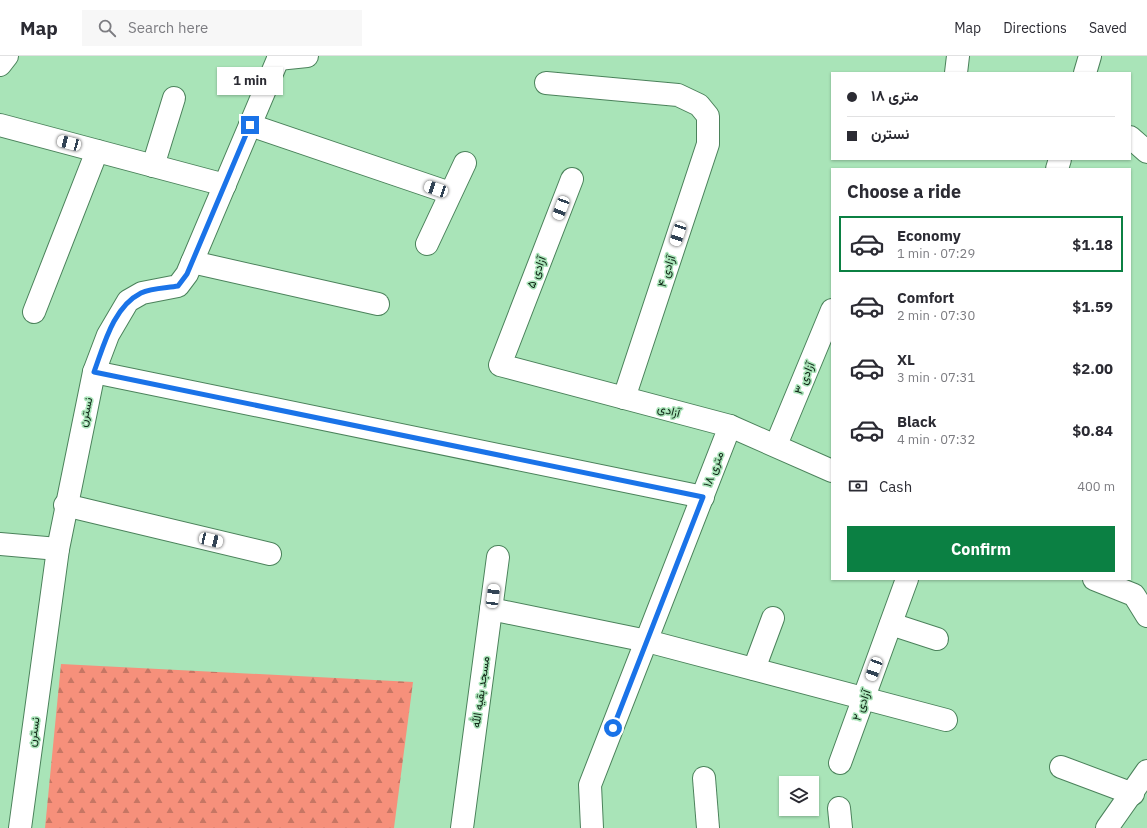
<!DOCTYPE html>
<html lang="en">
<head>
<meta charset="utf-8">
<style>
  :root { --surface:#fff; --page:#f7f7f7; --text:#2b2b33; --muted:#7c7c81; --line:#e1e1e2; --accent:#0b8043 }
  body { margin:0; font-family:"IBM Plex Sans",Vazirmatn,sans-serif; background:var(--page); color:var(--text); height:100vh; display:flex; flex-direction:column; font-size:15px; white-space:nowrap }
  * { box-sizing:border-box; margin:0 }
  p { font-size:13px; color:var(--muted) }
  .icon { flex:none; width:22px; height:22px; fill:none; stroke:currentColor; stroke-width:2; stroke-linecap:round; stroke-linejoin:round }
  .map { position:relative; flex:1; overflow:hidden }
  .sheet { position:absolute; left:831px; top:112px; width:300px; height:412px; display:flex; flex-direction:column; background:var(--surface); border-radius:0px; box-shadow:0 1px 3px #0004 }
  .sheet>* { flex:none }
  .guide { position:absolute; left:831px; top:16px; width:300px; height:88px; border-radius:0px; box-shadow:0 1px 3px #0004; display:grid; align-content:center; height:88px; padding:0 16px; background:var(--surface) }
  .tools { position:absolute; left:779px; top:720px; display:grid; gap:8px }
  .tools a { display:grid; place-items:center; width:40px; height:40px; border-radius:0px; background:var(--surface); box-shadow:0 1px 3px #0004; font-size:20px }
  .end { position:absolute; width:18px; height:18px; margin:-9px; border:5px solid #1a73e8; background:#fff; box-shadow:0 0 0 2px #fff }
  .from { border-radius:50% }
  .bubble { position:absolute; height:28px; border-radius:0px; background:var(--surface); box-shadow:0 1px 3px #0004; font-size:13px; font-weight:700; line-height:28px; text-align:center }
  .car { position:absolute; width:12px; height:24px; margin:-12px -6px; border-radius:5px; box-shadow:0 0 3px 1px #0007; background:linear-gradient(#fff 24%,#345 0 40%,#fff 0 76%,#345 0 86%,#fff 0) }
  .guide b { display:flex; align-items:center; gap:14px; height:38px; font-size:15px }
  .guide b+b { border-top:1px solid var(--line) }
  .guide i { width:10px; height:10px; background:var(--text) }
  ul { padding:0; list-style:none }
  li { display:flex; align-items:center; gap:12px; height:56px; margin:0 8px 6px; padding:0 8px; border:2px solid transparent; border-radius:0px }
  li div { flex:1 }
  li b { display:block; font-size:15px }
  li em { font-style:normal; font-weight:700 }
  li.selected { border-color:var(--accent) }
  li>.icon { width:36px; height:36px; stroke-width:1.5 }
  h2 { padding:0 16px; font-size:18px; line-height:48px }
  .pay { display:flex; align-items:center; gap:10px; height:44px; padding:0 16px; font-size:15px }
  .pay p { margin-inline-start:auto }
  .button { display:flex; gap:8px; margin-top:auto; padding:8px 16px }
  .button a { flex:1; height:46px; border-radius:0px; background:var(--accent); color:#fff; font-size:16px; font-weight:700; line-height:46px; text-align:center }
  header { display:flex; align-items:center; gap:24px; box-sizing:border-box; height:56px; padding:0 20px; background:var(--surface); border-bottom:1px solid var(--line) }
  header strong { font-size:19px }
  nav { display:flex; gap:22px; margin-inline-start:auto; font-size:14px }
  .search { width:280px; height:36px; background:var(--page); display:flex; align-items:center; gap:10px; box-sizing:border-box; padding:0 14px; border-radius:0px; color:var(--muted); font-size:15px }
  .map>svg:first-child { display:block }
  .forest { fill:url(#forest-firs) }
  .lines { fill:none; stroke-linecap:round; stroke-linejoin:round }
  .minor-casing { stroke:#4b825b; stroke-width:24 }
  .minor { stroke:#fff; stroke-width:22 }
  .route { stroke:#1a73e8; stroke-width:5 }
  .labels { text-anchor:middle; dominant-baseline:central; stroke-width:3; stroke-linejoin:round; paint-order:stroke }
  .street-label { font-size:12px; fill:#102717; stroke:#a9e4b8 }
</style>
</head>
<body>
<header>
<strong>Map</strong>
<div class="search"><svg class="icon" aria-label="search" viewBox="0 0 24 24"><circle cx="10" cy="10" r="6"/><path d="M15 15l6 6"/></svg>Search here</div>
<nav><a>Map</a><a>Directions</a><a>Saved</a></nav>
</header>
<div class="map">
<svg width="1147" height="772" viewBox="0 0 1147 772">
  <defs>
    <pattern id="forest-firs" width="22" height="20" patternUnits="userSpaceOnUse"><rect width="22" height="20" fill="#f6907b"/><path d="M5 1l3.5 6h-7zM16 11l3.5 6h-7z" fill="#c67664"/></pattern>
  </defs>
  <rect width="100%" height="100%" fill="#a9e4b8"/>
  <polygon class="forest" points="61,608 413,626 394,772 45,772"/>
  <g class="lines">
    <defs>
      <g id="minor">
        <polyline points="278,3 307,0"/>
        <polyline points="0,9 7,0"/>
        <polyline points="956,17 958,0"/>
        <polyline points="1085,17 1090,0"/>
        <polyline points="546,27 678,39 699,49 708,60 708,88 624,342"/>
        <polyline points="0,69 225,129"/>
        <polyline points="250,69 450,137"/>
        <polyline points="1130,81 1147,96"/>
        <polyline points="153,110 174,42"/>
        <polyline points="1057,113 1060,103"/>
        <polyline points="572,123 500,309 730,370 832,415"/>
        <polyline points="427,188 465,107"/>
        <polyline points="192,206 378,248"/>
        <polyline points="34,256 97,95"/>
        <polyline points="94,316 703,441"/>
        <polyline points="776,389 832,254"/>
        <polyline points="65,449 270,498"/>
        <polyline points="0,488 58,493"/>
        <polyline points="1094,523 1134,539 1147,560"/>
        <polyline points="491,553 647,585 946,664"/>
        <polyline points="891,568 937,583"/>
        <polyline points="754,613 773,562"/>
        <polyline points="840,707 907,523"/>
        <polyline points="1061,711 1133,738"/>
        <polyline points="704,722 708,772"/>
        <polyline points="839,752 841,772"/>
        <polyline points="20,772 58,493 94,316 108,279 128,245 142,237 178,230 187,218 278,3"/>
        <polyline points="462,772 498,501"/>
        <polyline points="592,772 590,729 730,370"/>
        <polyline points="1107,772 1147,715"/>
      </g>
    </defs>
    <use href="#minor" class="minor-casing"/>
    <use href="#minor" class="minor"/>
  </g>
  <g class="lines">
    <path class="route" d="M250,69L187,218L178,230C166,232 151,232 141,237C113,251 104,289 94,316L703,441L613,672"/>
  </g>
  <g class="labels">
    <g class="street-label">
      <text transform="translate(666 215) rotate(-72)">آزادی ۴</text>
      <text transform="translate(536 216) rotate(-69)">آزادی ۵</text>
      <text transform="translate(804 322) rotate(-67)">آزادی ۳</text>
      <text transform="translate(669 354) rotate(15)">آزادی</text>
      <text transform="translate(85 356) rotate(-78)">نسترن</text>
      <text transform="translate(713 413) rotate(-69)">۱۸ متری</text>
      <text transform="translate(480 636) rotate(-82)">مسجد بقیه الله</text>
      <text transform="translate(861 649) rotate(-70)">آزادی ۲</text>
      <text transform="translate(33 676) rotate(-82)">نسترن</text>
    </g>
  </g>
</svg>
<div class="tools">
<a><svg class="icon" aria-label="layers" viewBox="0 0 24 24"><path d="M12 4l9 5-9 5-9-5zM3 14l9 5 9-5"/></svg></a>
</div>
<i class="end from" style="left:613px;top:672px"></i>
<i class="end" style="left:250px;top:69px"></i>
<div class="bubble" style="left:217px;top:11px;width:66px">1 min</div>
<i class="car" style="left:69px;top:87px;rotate:285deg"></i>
<i class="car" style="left:436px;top:133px;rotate:289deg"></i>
<i class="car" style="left:561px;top:152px;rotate:201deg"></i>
<i class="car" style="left:678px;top:178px;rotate:198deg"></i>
<i class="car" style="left:211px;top:484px;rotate:103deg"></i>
<i class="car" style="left:493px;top:540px;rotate:7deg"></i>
<i class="car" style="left:874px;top:613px;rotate:200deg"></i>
<div class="guide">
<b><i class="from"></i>۱۸ متری</b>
<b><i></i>نسترن</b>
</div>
<section class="sheet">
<h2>Choose a ride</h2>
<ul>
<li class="selected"><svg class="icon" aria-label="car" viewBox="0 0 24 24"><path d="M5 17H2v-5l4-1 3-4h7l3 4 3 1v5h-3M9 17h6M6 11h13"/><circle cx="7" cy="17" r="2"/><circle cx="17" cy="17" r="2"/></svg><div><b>Economy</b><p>1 min · 07:29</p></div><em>$1.18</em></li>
<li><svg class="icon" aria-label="car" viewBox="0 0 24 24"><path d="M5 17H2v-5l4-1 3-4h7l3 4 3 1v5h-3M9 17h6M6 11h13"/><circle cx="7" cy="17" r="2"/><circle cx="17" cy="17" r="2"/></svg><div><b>Comfort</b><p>2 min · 07:30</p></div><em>$1.59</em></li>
<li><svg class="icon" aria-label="car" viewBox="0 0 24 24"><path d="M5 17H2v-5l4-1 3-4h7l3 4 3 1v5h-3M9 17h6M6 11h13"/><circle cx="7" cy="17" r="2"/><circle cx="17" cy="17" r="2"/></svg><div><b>XL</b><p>3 min · 07:31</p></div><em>$2.00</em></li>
<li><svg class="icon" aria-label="car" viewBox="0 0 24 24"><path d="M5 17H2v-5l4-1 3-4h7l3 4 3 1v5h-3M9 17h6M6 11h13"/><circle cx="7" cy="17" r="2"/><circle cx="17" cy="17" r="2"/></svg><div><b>Black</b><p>4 min · 07:32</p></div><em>$0.84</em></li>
</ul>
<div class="pay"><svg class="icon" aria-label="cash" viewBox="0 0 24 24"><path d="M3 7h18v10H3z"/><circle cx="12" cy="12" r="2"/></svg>Cash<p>400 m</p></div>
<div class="button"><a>Confirm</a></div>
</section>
</div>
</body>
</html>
